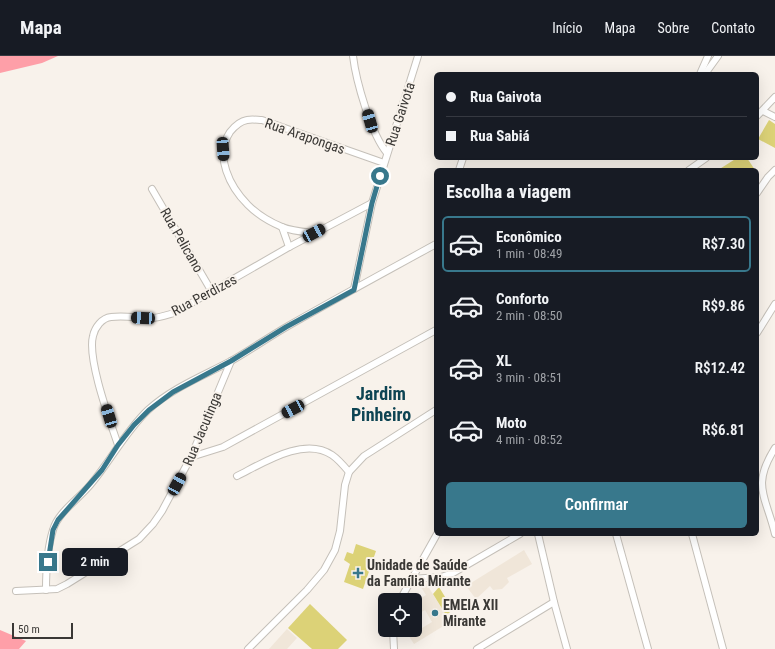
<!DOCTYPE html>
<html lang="pt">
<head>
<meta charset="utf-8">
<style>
  :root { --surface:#171b24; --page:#20242c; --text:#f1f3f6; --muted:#9ea1a6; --line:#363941; --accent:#38788c }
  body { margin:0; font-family:"Roboto Condensed",sans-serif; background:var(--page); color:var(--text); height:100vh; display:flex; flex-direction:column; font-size:15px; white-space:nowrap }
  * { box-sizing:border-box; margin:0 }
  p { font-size:13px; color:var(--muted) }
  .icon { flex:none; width:22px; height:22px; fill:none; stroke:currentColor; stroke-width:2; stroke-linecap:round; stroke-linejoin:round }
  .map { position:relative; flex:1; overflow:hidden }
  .panel { position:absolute; left:434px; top:112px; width:325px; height:368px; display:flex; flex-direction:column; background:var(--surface); border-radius:6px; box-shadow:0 4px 16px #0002 }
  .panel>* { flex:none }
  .top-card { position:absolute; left:434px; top:16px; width:325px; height:88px; border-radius:6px; box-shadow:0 4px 16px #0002; display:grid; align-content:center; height:88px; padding:0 12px; background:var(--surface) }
  .fabs { position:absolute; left:378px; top:537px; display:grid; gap:8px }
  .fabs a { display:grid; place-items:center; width:44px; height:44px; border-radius:6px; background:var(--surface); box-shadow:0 4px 16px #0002; font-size:20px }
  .scale { position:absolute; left:12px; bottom:10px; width:61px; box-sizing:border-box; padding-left:4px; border:2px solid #3a3835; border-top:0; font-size:11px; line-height:14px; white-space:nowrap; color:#3a3835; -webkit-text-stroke:3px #f8f2eb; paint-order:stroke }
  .end { position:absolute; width:18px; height:18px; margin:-9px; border:5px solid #38788c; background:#fff; box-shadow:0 0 0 2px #fff }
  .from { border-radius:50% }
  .bubble { position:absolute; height:28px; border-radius:6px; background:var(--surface); box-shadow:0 4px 16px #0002; font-size:13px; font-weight:600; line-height:28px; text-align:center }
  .car { position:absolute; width:12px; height:24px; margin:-12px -6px; border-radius:5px; box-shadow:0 0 3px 1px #0007; background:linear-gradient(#222 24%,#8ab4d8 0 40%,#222 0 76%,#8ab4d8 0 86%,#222 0) }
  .top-card b { display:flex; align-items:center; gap:14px; height:38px; font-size:15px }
  .top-card b+b { border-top:1px solid var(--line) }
  .top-card i { width:10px; height:10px; background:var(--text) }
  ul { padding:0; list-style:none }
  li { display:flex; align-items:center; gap:12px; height:56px; margin:0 8px 6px; padding:0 4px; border:2px solid transparent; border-radius:6px }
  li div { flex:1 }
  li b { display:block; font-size:15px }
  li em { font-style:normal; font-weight:600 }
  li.active { border-color:var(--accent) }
  li>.icon { width:36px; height:36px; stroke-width:1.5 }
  h2 { padding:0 12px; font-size:18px; line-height:48px }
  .button { display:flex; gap:8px; margin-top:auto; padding:8px 12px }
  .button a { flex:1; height:46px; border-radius:6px; background:var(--accent); color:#fff; font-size:16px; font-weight:600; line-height:46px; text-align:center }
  header { display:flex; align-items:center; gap:24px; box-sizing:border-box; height:56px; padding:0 20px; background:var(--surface); border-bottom:1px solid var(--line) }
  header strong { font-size:19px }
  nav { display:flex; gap:22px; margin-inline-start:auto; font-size:14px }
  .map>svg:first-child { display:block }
  .built { fill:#f0e6d9 }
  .forest { fill:#fe9fa8 }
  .building { fill:#dcd277 }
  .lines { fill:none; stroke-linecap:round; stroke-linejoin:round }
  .minor-casing { stroke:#c5c0b9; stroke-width:8 }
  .minor { stroke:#fff; stroke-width:6 }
  .route { stroke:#38788c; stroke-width:5 }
  .poi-dot { fill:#38788c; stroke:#f8f2eb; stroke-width:1.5 }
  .labels { text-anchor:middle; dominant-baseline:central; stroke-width:4; stroke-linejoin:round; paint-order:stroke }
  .street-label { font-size:14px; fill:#3a3835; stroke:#f8f2eb }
  .poi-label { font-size:14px; font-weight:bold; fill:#3a3835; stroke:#f8f2eb; text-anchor:start }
  .district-label { font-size:18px; font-weight:bold; fill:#0d4453; stroke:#f8f2eb }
</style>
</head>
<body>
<header>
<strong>Mapa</strong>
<nav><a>Início</a><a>Mapa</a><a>Sobre</a><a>Contato</a></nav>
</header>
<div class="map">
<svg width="775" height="593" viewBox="0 0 775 593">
  <rect width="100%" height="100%" fill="#f8f2eb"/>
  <g class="built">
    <polygon points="524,494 532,508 507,522 509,526 502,533 493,534 490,530 476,543 466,530"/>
    <polygon points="426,527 450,566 414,588 405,574 415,574 415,571 417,575 432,566 425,554 415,560 415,546 426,539 421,531"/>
    <polygon points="287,573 297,582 287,593 269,593"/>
  </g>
  <g class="forest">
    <polygon points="0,0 58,0 42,7 0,17"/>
    <polygon points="0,574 26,585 19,593 0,593"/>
  </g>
  <g class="building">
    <polygon points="769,64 775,68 775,92 758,83"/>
    <polygon points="737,102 747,102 755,114 718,114"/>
    <polygon points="356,488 376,495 363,533 344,526 350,508 344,504 347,496 353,498"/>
    <polygon points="439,531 453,554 446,559 433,538"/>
    <polygon points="310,548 347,584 338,593 312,593 288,572"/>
  </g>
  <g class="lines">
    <defs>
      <g id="minor">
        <path d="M353,0C356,25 371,78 387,97"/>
        <polyline points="700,18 708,0"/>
        <polyline points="705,18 718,0"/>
        <polyline points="763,55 775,61"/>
        <polyline points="757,60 775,41"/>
        <polyline points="459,114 463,102"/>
        <polyline points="689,114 706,102"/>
        <polyline points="152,133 212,236"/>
        <polyline points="757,137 768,121 775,114"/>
        <polyline points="282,171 289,191"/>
        <path d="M314,177C304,176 291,175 282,171C270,166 257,158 248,149C230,131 214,100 230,76C234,71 241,65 247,64C252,63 258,64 262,64L384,107"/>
        <polyline points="354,233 372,147 418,0"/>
        <polyline points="757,277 775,248"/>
        <path d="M118,389C110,365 87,303 93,280C95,271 102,262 111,261C124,259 138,262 151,262C159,262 167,259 174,257L289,191L372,147"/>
        <path d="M775,392C751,430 766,440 775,478"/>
        <polyline points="191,401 223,391 436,274"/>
        <path d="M237,420C263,407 304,380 332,399C338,403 344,410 349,416"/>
        <polyline points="538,478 554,546 567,593"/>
        <polyline points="616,478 648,593"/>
        <polyline points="692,478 723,593"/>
        <polyline points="411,523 441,521 453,517 520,478"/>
        <path d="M46,534C46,515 47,493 53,474C58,456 79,443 91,428C111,404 125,376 148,354C172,332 203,320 231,305C250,294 269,281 288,270C337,242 387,215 436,188"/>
        <polyline points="16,535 57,533 67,528 139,483 153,468 162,455 191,401 231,305"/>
        <polyline points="400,544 437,478"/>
        <polyline points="393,574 394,593"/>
        <polyline points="248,593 307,534 324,514 335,494 340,475 345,429 349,416 364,400 436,354"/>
        <polyline points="477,593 554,546"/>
      </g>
    </defs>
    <use href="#minor" class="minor-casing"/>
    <use href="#minor" class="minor"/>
  </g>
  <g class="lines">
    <polyline class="route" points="48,506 53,474 58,464 102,414 118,389 134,369 149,354 173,336 231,305 286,271 354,234 372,147 380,120"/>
  </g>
  <g class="poi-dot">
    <path d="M356 511h4v4h4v4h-4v4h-4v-4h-4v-4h4z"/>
    <circle cx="435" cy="557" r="4"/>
  </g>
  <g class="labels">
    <g class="street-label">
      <text transform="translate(400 58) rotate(-72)">Rua Gaivota</text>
      <text transform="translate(305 80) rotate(19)">Rua Arapongas</text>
      <text transform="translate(182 184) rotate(60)">Rua Pelicano</text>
      <text transform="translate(204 239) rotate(-28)">Rua Perdizes</text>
      <text transform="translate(202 373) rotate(-67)">Rua Jacutinga</text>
    </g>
    <g class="poi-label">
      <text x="367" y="509">Unidade de Saúde<tspan x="367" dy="16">da Família Mirante</tspan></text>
      <text x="443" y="549">EMEIA XII<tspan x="443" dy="16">Mirante</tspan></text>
    </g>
    <g class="district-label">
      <text x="381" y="337">Jardim<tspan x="381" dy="21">Pinheiro</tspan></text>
    </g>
  </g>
</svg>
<div class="fabs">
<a><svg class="icon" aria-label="locate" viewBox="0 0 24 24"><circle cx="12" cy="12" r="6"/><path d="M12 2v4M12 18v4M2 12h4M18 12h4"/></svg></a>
</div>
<div class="scale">50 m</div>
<i class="end from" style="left:380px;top:120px"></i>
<i class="end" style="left:48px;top:506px"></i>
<div class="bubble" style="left:62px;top:492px;width:66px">2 min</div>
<i class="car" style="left:370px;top:65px;rotate:344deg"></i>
<i class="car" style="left:223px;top:93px;rotate:176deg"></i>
<i class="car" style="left:314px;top:177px;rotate:62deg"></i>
<i class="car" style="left:143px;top:262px;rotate:273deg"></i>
<i class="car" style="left:293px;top:353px;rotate:242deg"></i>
<i class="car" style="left:109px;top:360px;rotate:343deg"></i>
<i class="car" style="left:177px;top:428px;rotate:29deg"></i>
<div class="top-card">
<b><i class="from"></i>Rua Gaivota</b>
<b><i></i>Rua Sabiá</b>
</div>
<section class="panel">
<h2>Escolha a viagem</h2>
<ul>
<li class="active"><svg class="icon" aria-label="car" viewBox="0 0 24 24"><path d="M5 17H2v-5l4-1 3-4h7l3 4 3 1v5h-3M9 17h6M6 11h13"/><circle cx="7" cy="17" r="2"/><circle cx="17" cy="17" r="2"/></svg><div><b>Econômico</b><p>1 min · 08:49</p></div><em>R$7.30</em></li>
<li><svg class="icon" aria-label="car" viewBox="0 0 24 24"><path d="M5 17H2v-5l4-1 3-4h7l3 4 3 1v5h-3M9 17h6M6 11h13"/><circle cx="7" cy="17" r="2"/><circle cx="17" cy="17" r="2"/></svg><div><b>Conforto</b><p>2 min · 08:50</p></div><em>R$9.86</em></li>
<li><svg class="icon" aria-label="car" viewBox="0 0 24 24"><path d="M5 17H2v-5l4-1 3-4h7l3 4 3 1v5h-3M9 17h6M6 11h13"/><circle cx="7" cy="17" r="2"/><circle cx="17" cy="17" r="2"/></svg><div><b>XL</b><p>3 min · 08:51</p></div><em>R$12.42</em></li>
<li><svg class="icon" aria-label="car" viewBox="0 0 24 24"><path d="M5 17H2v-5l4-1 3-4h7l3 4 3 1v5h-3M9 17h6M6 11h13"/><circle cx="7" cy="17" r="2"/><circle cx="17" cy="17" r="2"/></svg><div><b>Moto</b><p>4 min · 08:52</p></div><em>R$6.81</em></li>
</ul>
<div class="button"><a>Confirmar</a></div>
</section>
</div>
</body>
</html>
